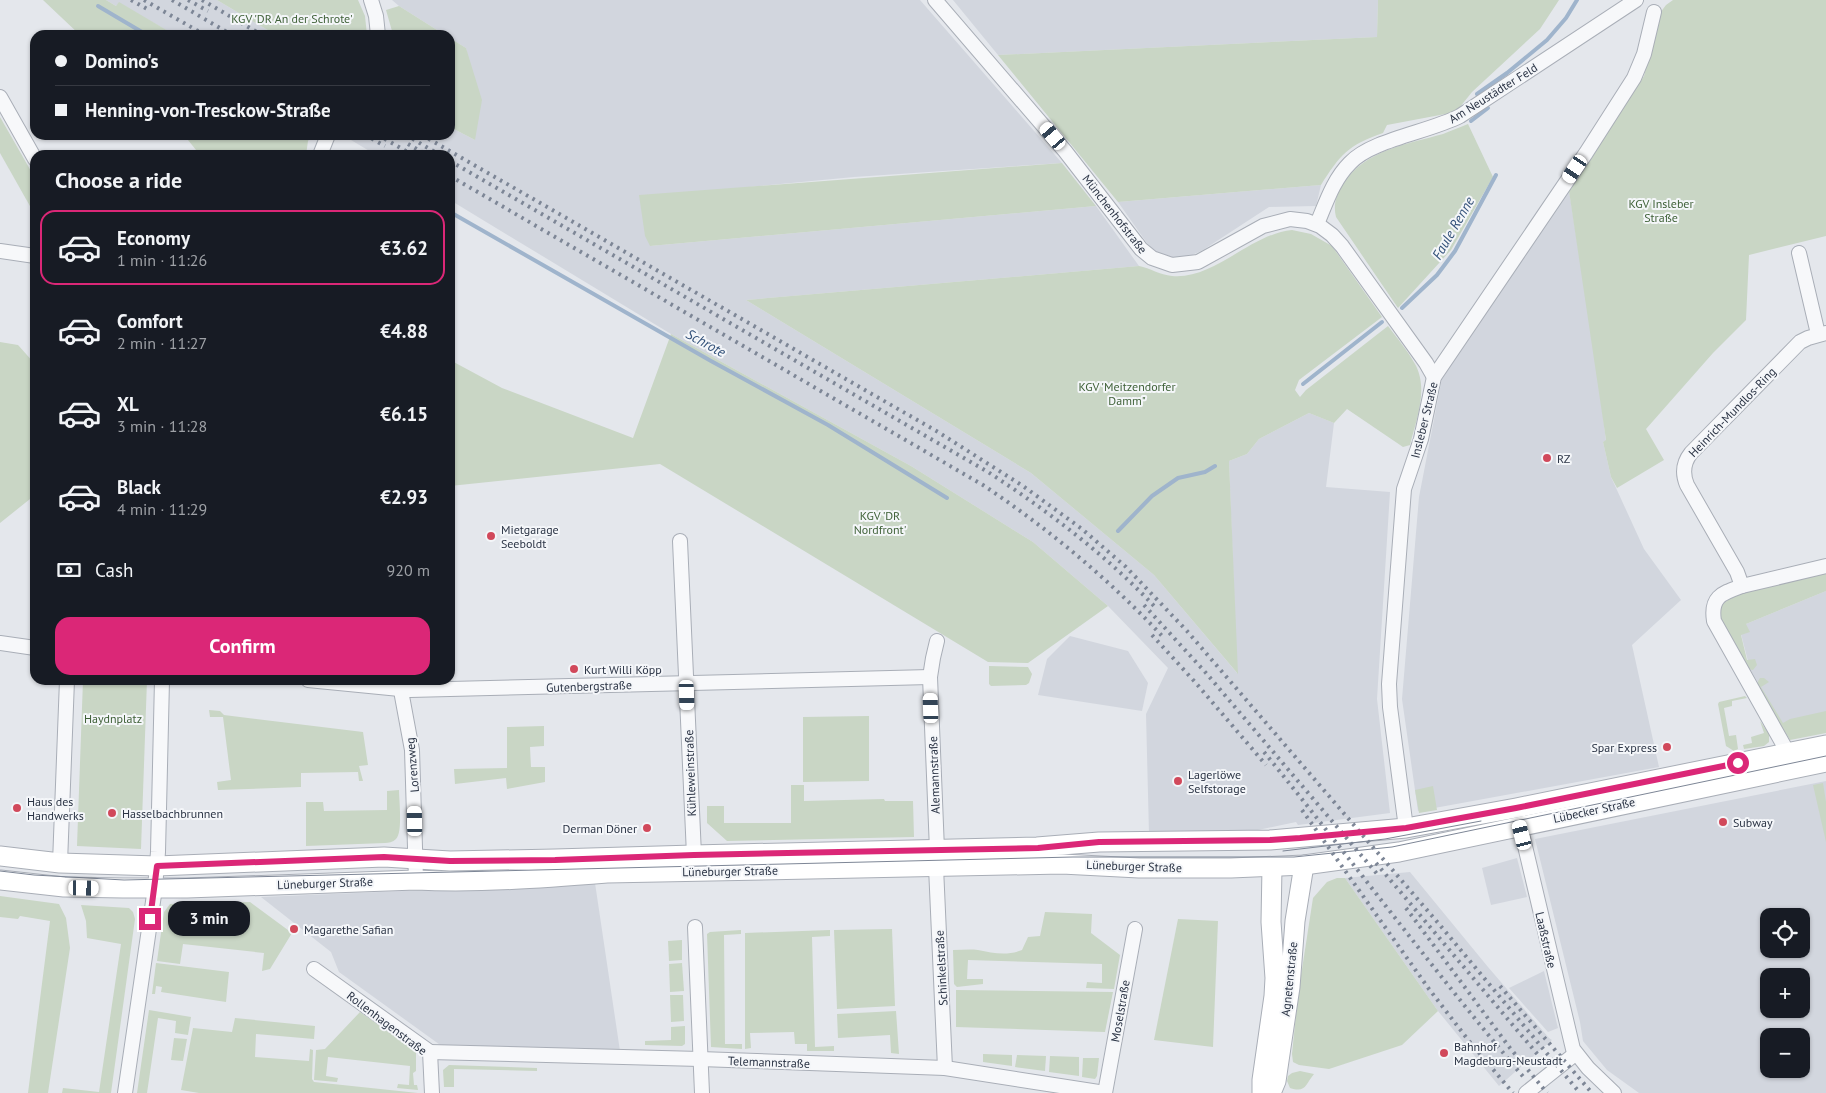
<!DOCTYPE html>
<html lang="en">
<head>
<meta charset="utf-8">
<style>
  :root { --surface:#171b24; --page:#20242c; --text:#f1f3f6; --muted:#9ea1a6; --line:#363941; --accent:#db2777 }
  body { margin:0; font-family:"PT Sans",sans-serif; background:var(--page); color:var(--text); height:100vh; display:flex; flex-direction:column; font-size:19px; white-space:nowrap }
  * { box-sizing:border-box; margin:0 }
  p { font-size:16px; color:var(--muted) }
  .icon { flex:none; width:28px; height:28px; fill:none; stroke:currentColor; stroke-width:2; stroke-linecap:round; stroke-linejoin:round }
  .map { position:relative; flex:1; overflow:hidden }
  .drawer { position:absolute; left:30px; top:150px; width:425px; height:535px; display:flex; flex-direction:column; background:var(--surface); border-radius:15px; box-shadow:0 1px 4px #0004 }
  .drawer>* { flex:none }
  .guide { position:absolute; left:30px; top:30px; width:425px; height:110px; border-radius:15px; box-shadow:0 1px 4px #0004; display:grid; align-content:center; height:110px; padding:0 25px; background:var(--surface) }
  .controls { position:absolute; left:1760px; top:908px; display:grid; gap:10px }
  .controls a { display:grid; place-items:center; width:50px; height:50px; border-radius:10px; background:var(--surface); box-shadow:0 1px 4px #0004; font-size:25px }
  .end { position:absolute; width:22px; height:22px; margin:-11px; border:6px solid #db2777; background:#fff; box-shadow:0 0 0 2px #fff }
  .from { border-radius:50% }
  .bubble { position:absolute; height:35px; border-radius:15px; background:var(--surface); box-shadow:0 1px 4px #0004; font-size:16px; font-weight:600; line-height:35px; text-align:center }
  .car { position:absolute; width:15px; height:30px; margin:-15px -8px; border-radius:6px; box-shadow:0 0 4px 1px #0007; background:linear-gradient(#fff 24%,#345 0 40%,#fff 0 76%,#345 0 86%,#fff 0) }
  .guide b { display:flex; align-items:center; gap:18px; height:48px; font-size:19px }
  .guide b+b { border-top:1px solid var(--line) }
  .guide i { width:12px; height:12px; background:var(--text) }
  ul { padding:0; list-style:none }
  li { display:flex; align-items:center; gap:15px; height:75px; margin:0 10px 8px; padding:0 15px; border:2px solid transparent; border-radius:15px }
  li div { flex:1 }
  li b { display:block; font-size:19px }
  li em { font-style:normal; font-weight:600 }
  li.current { border-color:var(--accent) }
  li>.icon { width:45px; height:45px; stroke-width:1.5 }
  h2 { padding:0 25px; font-size:22px; line-height:60px }
  .pay { display:flex; align-items:center; gap:12px; height:55px; padding:0 25px; font-size:19px }
  .pay p { margin-inline-start:auto }
  .cta { display:flex; gap:10px; margin-top:auto; padding:10px 25px }
  .cta a { flex:1; height:58px; border-radius:15px; background:var(--accent); color:#fff; font-size:20px; font-weight:600; line-height:58px; text-align:center }
  .map>svg:first-child { display:block }
  .built { fill:#d2d6de; fill-rule:evenodd }
  .green { fill:#c9d6c5 }
  .lines { fill:none; stroke-linecap:round; stroke-linejoin:round }
  .stream { stroke:#9fb4cc; stroke-width:4 }
  .street-casing { stroke:#a9aeb7; stroke-width:16 }
  .secondary-casing { stroke:#a9aeb7; stroke-width:21 }
  .street { stroke:#f7f8fa; stroke-width:14 }
  .secondary { stroke:#fff; stroke-width:19 }
  .tram { stroke:#7d8696; stroke-width:1 }
  .rail { stroke:#7d8696; stroke-width:4; stroke-dasharray:2.5 5; stroke-linecap:butt }
  .route { stroke:#db2777; stroke-width:6 }
  .poi-dot { fill:#d1495b; stroke:#f4f6f9; stroke-width:2 }
  .labels { text-anchor:middle; dominant-baseline:central; stroke-width:4; stroke-linejoin:round; paint-order:stroke }
  .park-label { font-size:12px; fill:#3f6138; stroke:#f4f6f9 }
  .street-label { font-size:12px; fill:#2b3445; stroke:#f4f6f9 }
  .poi-label { font-size:12px; fill:#2b3445; stroke:#f4f6f9; text-anchor:start }
  .water-label { font-size:14px; font-style:italic; fill:#34527a; stroke:#f4f6f9 }
</style>
</head>
<body>
<div class="map">
<svg width="1826" height="1093" viewBox="0 0 1826 1093">
  <rect width="100%" height="100%" fill="#e4e7ec"/>
  <g class="built">
    <polygon points="106,0 217,0 276,35 175,35 119,3 116,6"/>
    <polygon points="392,0 920,0 1062,163 854,177 749,187 650,246 1096,206 1139,266 746,300 1031,473 1154,575 1237,673 1229,461 1247,454 1259,439 1309,413 1334,423 1326,487 1390,492 1377,699 1390,813 1298,825 1296,822 1258,830 1149,834 1146,714 1168,668 1108,606 1033,542 911,466 671,334 450,200 450,155 376,155 346,137 347,135 450,135 450,127 475,140 466,48 450,38 450,35 445,35 399,6"/>
    <polygon points="953,0 1378,0 1377,37 998,55"/>
    <polygon points="1321,185 1316,206 1269,207 1203,250 1188,257 1177,258 1158,253 1149,246 1118,202"/>
    <polygon points="1569,190 1598,375 1606,441 1603,442 1611,477 1644,549 1681,600 1632,645 1659,767 1418,811 1402,699 1419,497 1443,373"/>
    <polygon points="1826,591 1826,725 1787,732 1750,669 1741,634 1746,624"/>
    <polygon points="1070,636 1128,651 1148,683 1142,711 1038,695 1047,659"/>
    <path d="M1826,781V1093H1639L1607,1070L1583,1041L1580,1022L1535,839ZM1769,916H1801V949H1769ZM1769,976H1801V1009H1769ZM1769,1036H1801V1069H1769Z"/>
    <polygon points="1517,858 1527,897 1491,905 1482,868"/>
    <polygon points="1410,872 1488,967 1549,1038 1552,1040 1499,1086 1438,1011 1345,878"/>
    <polygon points="595,883 620,1051 443,1047 339,972 331,952 261,897"/>
    <polygon points="1544,971 1558,1028 1548,1032 1509,988"/>
  </g>
  <g class="green">
    <polygon points="43,0 106,0 116,6 119,2 175,35 80,35"/>
    <polygon points="217,0 358,0 365,16 367,35 276,35"/>
    <path d="M1378,0H1559L1540,29L1472,92L1456,112L1387,125L1383,133C1348,145 1340,155 1321,185L1118,202L998,55L1377,37Z"/>
    <polygon points="1673,0 1826,0 1826,236 1749,255 1746,320 1713,353 1646,429 1664,460 1617,488 1611,477 1603,442 1606,440 1569,191 1644,76 1660,13 1666,5"/>
    <polygon points="399,6 445,35 391,35 392,31 386,10"/>
    <polygon points="450,38 466,48 482,100 475,140 450,127"/>
    <polygon points="0,117 35,178 35,215 0,153"/>
    <path d="M1468,124L1493,177L1451,250L1398,308L1336,217C1333,205 1336,195 1343,184C1365,150 1407,144 1443,134C1451,131 1460,127 1468,124Z"/>
    <polygon points="184,135 312,135 308,141 306,155 200,155"/>
    <polygon points="1062,163 1096,206 650,246 645,236 639,195"/>
    <path d="M1292,230L1311,234L1332,246L1382,317L1299,380L1295,390L1300,397L1306,390L1388,326C1397,338 1408,351 1415,364C1429,389 1416,420 1410,445L1403,447L1347,409L1334,423L1309,413L1259,439L1247,454L1229,461L1238,674L1154,575L1031,473L746,300L1139,266C1150,268 1160,275 1172,276C1214,280 1250,234 1292,230Z"/>
    <polygon points="671,334 911,466 1033,542 1108,606 1028,663 988,662 660,464 450,486 450,360 502,388 633,438"/>
    <polygon points="0,342 18,345 35,364 35,495 0,523"/>
    <path d="M1826,572V591L1746,624L1750,632L1741,635L1747,660L1755,659L1757,665L1753,670C1741,668 1736,652 1731,641C1728,632 1718,619 1720,609C1725,590 1807,576 1826,572Z"/>
    <polygon points="989,666 1028,667 1032,674 1029,683 1026,685 991,686 989,684"/>
    <polygon points="1760,678 1764,678 1769,682 1761,687 1783,723 1790,719 1826,711 1826,733 1790,740 1756,685"/>
    <polygon points="83,680 147,680 141,849 77,846"/>
    <polygon points="1745,696 1747,698 1732,701 1732,706 1724,708 1729,736 1736,735 1738,749 1734,751 1726,746 1718,704 1719,702"/>
    <polygon points="209,710 220,711 224,715 363,732 368,765 359,766 363,781 359,781 358,772 301,773 301,787 218,790 217,782 231,780 223,717 210,717"/>
    <polygon points="869,716 869,781 803,782 803,717"/>
    <polygon points="1760,721 1769,734 1769,742 1764,746 1744,749 1743,745 1752,743 1751,737 1764,733"/>
    <polygon points="544,726 544,746 530,747 531,767 545,767 545,782 507,789 506,778 455,784 454,769 507,768 507,727"/>
    <polygon points="1823,783 1826,802 1826,842 1813,785"/>
    <polygon points="791,785 804,785 804,801 884,799 885,801 913,801 914,837 727,841 707,823 707,806 724,806 724,823 791,823"/>
    <polygon points="1433,786 1437,810 1419,813 1415,790"/>
    <path d="M399,790C399,800 403,833 396,839C393,842 388,843 385,843L306,846V802H323L324,811L387,810V791Z"/>
    <polygon points="1337,878 1345,878 1438,1011 1402,1045 1329,1069 1299,1065 1293,1062 1292,1054 1298,995 1313,898 1327,882"/>
    <polygon points="0,896 59,904 66,918 70,948 48,1093 28,1093 50,921 20,916 18,919 0,917"/>
    <polygon points="250,902 292,933 270,969 262,971 264,953 183,944 180,964 157,961 164,912 170,904"/>
    <polygon points="81,905 129,908 133,912 135,919 111,1093 62,1093 63,1088 99,1092 121,944 87,938 86,921"/>
    <path d="M1045,912L1092,914L1091,933L1120,955L1114,989L1086,988L1087,982L1102,983V964L968,960L967,979H983V984L957,987L954,984L953,950C961,950 970,949 978,950C993,953 1007,956 1022,950L1028,937L1040,936Z"/>
    <polygon points="1178,919 1218,921 1213,1047 1154,1040"/>
    <polygon points="892,929 895,1006 837,1009 834,930"/>
    <polygon points="741,930 741,934 724,935 725,1044 742,1044 742,1049 711,1047 707,934 710,932"/>
    <polygon points="830,930 830,936 812,937 815,1047 834,1046 834,1051 807,1051 807,1044 795,1044 794,1032 750,1033 751,1048 745,1049 745,933"/>
    <polygon points="682,940 682,960 669,961 668,941"/>
    <polygon points="156,963 229,972 226,1002 161,992 162,987 156,986 155,994 152,994"/>
    <polygon points="682,963 684,991 670,992 669,964"/>
    <polygon points="956,990 1113,992 1105,1032 956,1027"/>
    <polygon points="670,995 683,995 684,1021 671,1022"/>
    <polygon points="149,1010 191,1017 188,1035 175,1033 176,1021 158,1018 147,1093 137,1093"/>
    <polygon points="896,1011 899,1054 891,1053 890,1035 838,1038 837,1014"/>
    <polygon points="360,1012 416,1051 416,1071 413,1073 414,1085 417,1085 418,1090 397,1088 398,1084 409,1085 410,1066 328,1057 326,1076 338,1078 337,1082 314,1080 316,1050 325,1049"/>
    <polygon points="235,1018 315,1026 314,1039 256,1034 255,1057 309,1061 310,1049 313,1050 312,1079 314,1082 418,1093 199,1093 181,1090 193,1028 232,1032"/>
    <polygon points="685,1026 685,1044 682,1046 645,1045 645,1041 671,1040 671,1027"/>
    <polygon points="174,1038 187,1039 183,1061 171,1060"/>
    <polygon points="983,1054 1012,1055 1012,1066 983,1062"/>
    <polygon points="1017,1055 1046,1056 1045,1071 1015,1067"/>
    <polygon points="1050,1056 1079,1057 1079,1076 1049,1072"/>
    <polygon points="1083,1058 1099,1058 1097,1076 1095,1079 1082,1077"/>
    <polygon points="449,1065 537,1068 537,1071 454,1069 454,1087 444,1087 443,1070"/>
    <path d="M1300,1071L1314,1074C1305,1085 1306,1093 1290,1088L1287,1081L1288,1076L1292,1073Z"/>
  </g>
  <g class="lines">
    <g class="stream">
      <polyline points="98,6 147,35"/>
      <polyline points="1477,94 1507,73 1547,40 1566,18 1577,0"/>
      <polyline points="1471,121 1488,108"/>
      <polyline points="346,152 351,155"/>
      <polyline points="450,212 711,361 828,425 947,498"/>
      <polyline points="1402,308 1437,275 1455,251 1496,175"/>
      <polyline points="1303,384 1382,322"/>
      <polyline points="1118,531 1152,496 1178,478 1205,472 1215,466"/>
    </g>
    <defs>
      <g id="street">
        <polyline points="371,0 376,16 378,35"/>
        <polyline points="935,0 1065,151 1141,249 1152,258 1172,265 1198,262 1263,226 1290,219 1307,221 1320,226 1332,235 1342,246 1426,363 1434,377"/>
        <polyline points="0,97 35,159"/>
        <polyline points="320,155 328,135"/>
        <path d="M1317,224C1326,203 1333,180 1350,163C1371,140 1429,132 1460,116L1636,0"/>
        <polyline points="0,251 35,256"/>
        <polyline points="1799,253 1818,334"/>
        <polyline points="680,541 694,855"/>
        <polyline points="1742,586 1826,566"/>
        <polyline points="0,643 35,648"/>
        <polyline points="308,680 410,690 930,677"/>
        <polyline points="399,680 412,750 416,880"/>
        <path d="M1792,760L1714,621C1710,596 1723,593 1742,586L1737,572L1687,485C1682,473 1683,463 1691,453L1800,342L1808,338L1826,333"/>
        <polyline points="1520,825 1573,1049 1588,1068 1614,1093"/>
        <polyline points="1406,828 1390,707 1389,684 1404,489 1421,439 1434,377 1586,153 1634,78 1644,54 1654,12"/>
        <polyline points="937,850 930,677 933,658 937,641"/>
        <polyline points="60,863 67,680"/>
        <polyline points="936,867 945,1068"/>
        <polyline points="695,927 702,1093"/>
        <polyline points="314,969 430,1052"/>
        <polyline points="430,1052 700,1059 945,1068 1105,1093"/>
        <polyline points="430,1052 432,1093"/>
        <polyline points="125,1093 155,888 158,852 162,680"/>
        <polyline points="1105,1093 1135,929"/>
        <polyline points="1526,1093 1575,1054"/>
      </g>
      <g id="secondary">
        <polyline points="0,856 60,863 157,866 384,857 450,861 555,859 694,855 1037,847 1099,842 1270,840 1406,828 1516,808 1826,745"/>
        <path d="M0,880L64,887L123,888H187L416,880C479,883 543,878 607,873L1062,864L1139,868H1231L1304,865L1399,852L1826,762"/>
        <polyline points="1262,1093 1262,1080 1274,996 1275,978 1271,922 1272,867"/>
        <polyline points="1271,1093 1276,1081 1281,1047 1290,987 1295,921 1304,865"/>
      </g>
    </defs>
    <use href="#street" class="street-casing"/>
    <use href="#secondary" class="secondary-casing"/>
    <use href="#street" class="street"/>
    <use href="#secondary" class="secondary"/>
    <g class="tram">
      <polyline points="1283,851 1385,839 1481,821"/>
      <polyline points="0,871 34,875 124,880 1073,857 1294,857 1392,847 1826,756"/>
    </g>
    <g class="rail">
      <polyline points="131,0 149,10"/>
      <polyline points="144,0 205,35"/>
      <polyline points="172,0 232,35"/>
      <polyline points="188,0 208,11"/>
      <polyline points="202,0 262,35"/>
      <polyline points="365,135 385,146"/>
      <polyline points="378,135 413,155"/>
      <polyline points="406,135 440,155"/>
      <polyline points="422,135 938,432 1023,486 1082,529 1126,567 1187,631 1439,924 1580,1093"/>
      <polyline points="408,144 427,155"/>
      <path d="M450,161L988,472C1048,511 1106,555 1155,607"/>
      <path d="M450,176L983,485C1050,530 1110,580 1165,639"/>
      <polyline points="1144,605 1206,673 1378,875"/>
      <polyline points="1152,635 1195,682 1266,765"/>
      <path d="M1264,752C1352,860 1435,973 1526,1080"/>
      <polyline points="1302,810 1429,989 1469,1041 1513,1093"/>
      <polyline points="1376,863 1544,1062"/>
      <polyline points="1406,908 1510,1048 1547,1093"/>
      <polyline points="1500,986 1592,1093"/>
    </g>
  </g>
  <g class="lines">
    <polyline class="route" points="150,919 157,866 384,857 450,861 555,860 694,855 1038,848 1099,842 1270,840 1300,838 1406,828 1516,808 1738,763"/>
  </g>
  <g class="poi-dot">
    <circle cx="1547" cy="458" r="5"/>
    <circle cx="491" cy="536" r="5"/>
    <circle cx="574" cy="669" r="5"/>
    <circle cx="1667" cy="747" r="5"/>
    <circle cx="1178" cy="781" r="5"/>
    <circle cx="17" cy="808" r="5"/>
    <circle cx="112" cy="813" r="5"/>
    <circle cx="1723" cy="822" r="5"/>
    <circle cx="647" cy="828" r="5"/>
    <circle cx="294" cy="929" r="5"/>
    <circle cx="1444" cy="1053" r="5"/>
  </g>
  <g class="labels">
    <g class="park-label">
      <text x="292" y="18">KGV 'DR An der Schrote'</text>
      <text x="1661" y="203">KGV Insleber<tspan x="1661" dy="14">Straße</tspan></text>
      <text x="1127" y="386">KGV 'Meitzendorfer<tspan x="1127" dy="14">Damm"</tspan></text>
      <text x="880" y="515">KGV 'DR<tspan x="880" dy="14">Nordfront'</tspan></text>
      <text x="113" y="718">Haydnplatz</text>
    </g>
    <g class="street-label">
      <text transform="translate(1493 93) rotate(-32)">Am Neustädter Feld</text>
      <text transform="translate(1115 214) rotate(52)">Münchenhofstraße</text>
      <text transform="translate(1732 412) rotate(-46)">Heinrich-Mundlos-Ring</text>
      <text transform="translate(1424 420) rotate(-76)">Insleber Straße</text>
      <text transform="translate(589 686) rotate(-2)">Gutenbergstraße</text>
      <text transform="translate(412 765) rotate(-95)">Lorenzweg</text>
      <text transform="translate(690 773) rotate(-92)">Kühleweinstraße</text>
      <text transform="translate(934 775) rotate(-92)">Alemannstraße</text>
      <text transform="translate(1594 810) rotate(-12)">Lübecker Straße</text>
      <text transform="translate(1134 866) rotate(2)">Lüneburger Straße</text>
      <text transform="translate(730 871) rotate(-1)">Lüneburger Straße</text>
      <text transform="translate(325 883) rotate(-2)">Lüneburger Straße</text>
      <text transform="translate(1546 940) rotate(77)">Laaßstraße</text>
      <text transform="translate(941 968) rotate(-93)">Schinkelstraße</text>
      <text transform="translate(1289 979) rotate(-84)">Agnetenstraße</text>
      <text transform="translate(1120 1011) rotate(-80)">Moselstraße</text>
      <text transform="translate(387 1023) rotate(37)">Rollenhagenstraße</text>
      <text transform="translate(769 1062) rotate(2)">Telemannstraße</text>
    </g>
    <g class="poi-label">
      <text x="1557" y="458">RZ</text>
      <text x="501" y="529">Mietgarage<tspan x="501" dy="14">Seeboldt</tspan></text>
      <text x="584" y="669">Kurt Willi Köpp</text>
      <text x="1657" y="747" text-anchor="end">Spar Express</text>
      <text x="1188" y="774">Lagerlöwe<tspan x="1188" dy="14">Selfstorage</tspan></text>
      <text x="27" y="801">Haus des<tspan x="27" dy="14">Handwerks</tspan></text>
      <text x="122" y="813">Hasselbachbrunnen</text>
      <text x="1733" y="822">Subway</text>
      <text x="637" y="828" text-anchor="end">Derman Döner</text>
      <text x="304" y="929">Magarethe Safian</text>
      <text x="1454" y="1046">Bahnhof<tspan x="1454" dy="14">Magdeburg-Neustadt</tspan></text>
    </g>
    <g class="water-label">
      <text transform="translate(1453 228) rotate(-60)">Faule Renne</text>
      <text transform="translate(706 343) rotate(29)">Schrote</text>
    </g>
  </g>
</svg>
<div class="controls">
<a><svg class="icon" aria-label="locate" viewBox="0 0 24 24"><circle cx="12" cy="12" r="6"/><path d="M12 2v4M12 18v4M2 12h4M18 12h4"/></svg></a>
<a>+</a>
<a>−</a>
</div>
<i class="end from" style="left:1738px;top:763px"></i>
<i class="end" style="left:150px;top:919px"></i>
<div class="bubble" style="left:168px;top:901px;width:82px">3 min</div>
<i class="car" style="left:1053px;top:136px;rotate:320deg"></i>
<i class="car" style="left:1575px;top:169px;rotate:214deg"></i>
<i class="car" style="left:687px;top:695px;rotate:178deg"></i>
<i class="car" style="left:931px;top:708px;rotate:358deg"></i>
<i class="car" style="left:415px;top:821px;rotate:359deg"></i>
<i class="car" style="left:1522px;top:835px;rotate:346deg"></i>
<i class="car" style="left:84px;top:888px;rotate:91deg"></i>
<div class="guide">
<b><i class="from"></i>Domino's</b>
<b><i></i>Henning-von-Tresckow-Straße</b>
</div>
<section class="drawer">
<h2>Choose a ride</h2>
<ul>
<li class="current"><svg class="icon" aria-label="car" viewBox="0 0 24 24"><path d="M5 17H2v-5l4-1 3-4h7l3 4 3 1v5h-3M9 17h6M6 11h13"/><circle cx="7" cy="17" r="2"/><circle cx="17" cy="17" r="2"/></svg><div><b>Economy</b><p>1 min · 11:26</p></div><em>€3.62</em></li>
<li><svg class="icon" aria-label="car" viewBox="0 0 24 24"><path d="M5 17H2v-5l4-1 3-4h7l3 4 3 1v5h-3M9 17h6M6 11h13"/><circle cx="7" cy="17" r="2"/><circle cx="17" cy="17" r="2"/></svg><div><b>Comfort</b><p>2 min · 11:27</p></div><em>€4.88</em></li>
<li><svg class="icon" aria-label="car" viewBox="0 0 24 24"><path d="M5 17H2v-5l4-1 3-4h7l3 4 3 1v5h-3M9 17h6M6 11h13"/><circle cx="7" cy="17" r="2"/><circle cx="17" cy="17" r="2"/></svg><div><b>XL</b><p>3 min · 11:28</p></div><em>€6.15</em></li>
<li><svg class="icon" aria-label="car" viewBox="0 0 24 24"><path d="M5 17H2v-5l4-1 3-4h7l3 4 3 1v5h-3M9 17h6M6 11h13"/><circle cx="7" cy="17" r="2"/><circle cx="17" cy="17" r="2"/></svg><div><b>Black</b><p>4 min · 11:29</p></div><em>€2.93</em></li>
</ul>
<div class="pay"><svg class="icon" aria-label="cash" viewBox="0 0 24 24"><path d="M3 7h18v10H3z"/><circle cx="12" cy="12" r="2"/></svg>Cash<p>920 m</p></div>
<div class="cta"><a>Confirm</a></div>
</section>
</div>
</body>
</html>
